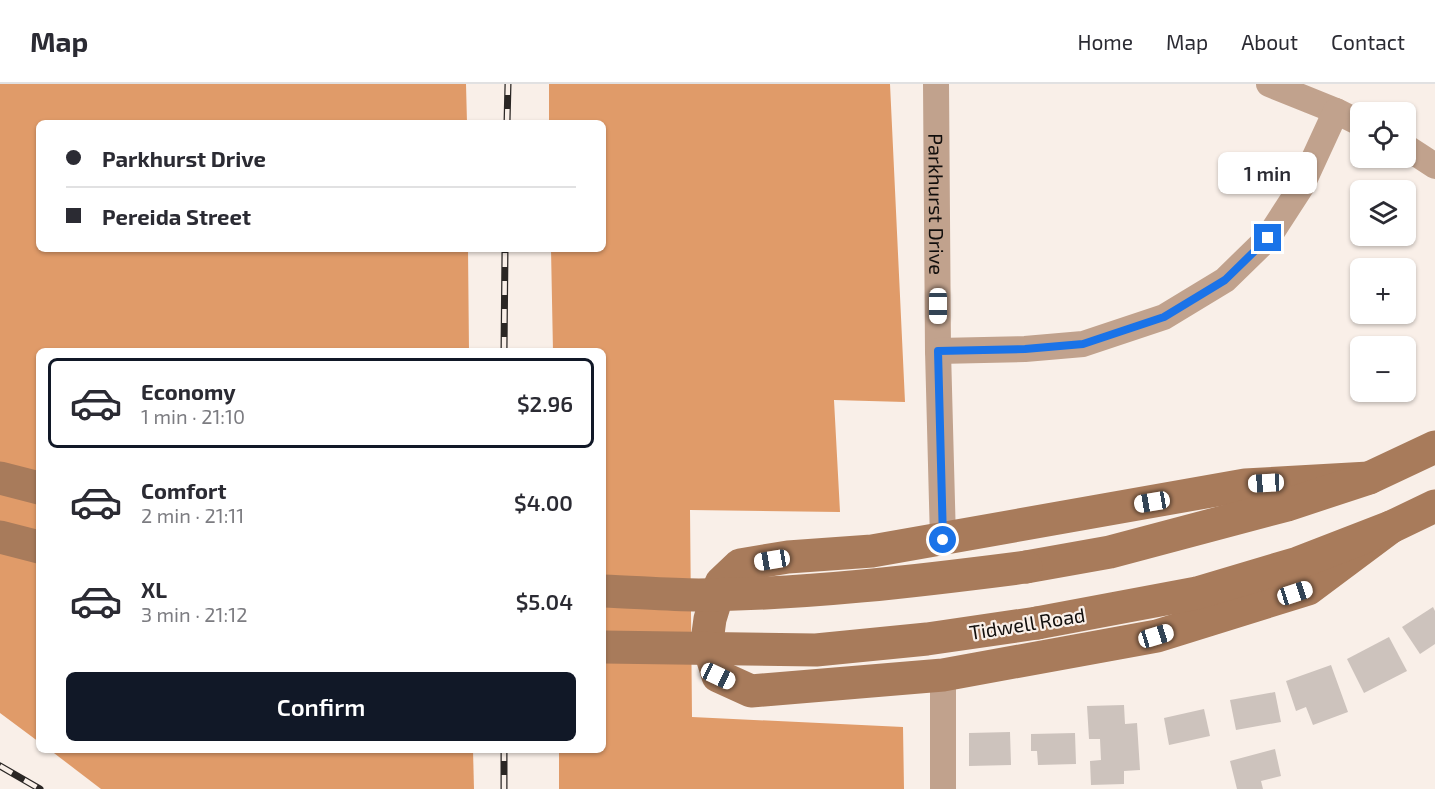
<!DOCTYPE html>
<html lang="en">
<head>
<meta charset="utf-8">
<style>
  :root { --surface:#fff; --page:#f2f2f3; --text:#2b2b33; --muted:#7c7c81; --line:#e1e1e2; --accent:#111827 }
  body { margin:0; font-family:"Exo 2",sans-serif; background:var(--page); color:var(--text); height:100vh; display:flex; flex-direction:column; font-size:22px; white-space:nowrap }
  * { box-sizing:border-box; margin:0 }
  p { font-size:20px; color:var(--muted) }
  .icon { flex:none; width:33px; height:33px; fill:none; stroke:currentColor; stroke-width:2; stroke-linecap:round; stroke-linejoin:round }
  .map { position:relative; flex:1; overflow:hidden }
  .drawer { position:absolute; left:36px; top:264px; width:570px; height:405px; display:flex; flex-direction:column; background:var(--surface); border-radius:9px; box-shadow:0 2px 4px #0004 }
  .drawer>* { flex:none }
  .banner { position:absolute; left:36px; top:36px; width:570px; height:132px; border-radius:9px; box-shadow:0 2px 4px #0004; display:grid; align-content:center; height:132px; padding:0 30px; background:var(--surface) }
  .controls { position:absolute; left:1350px; top:18px; display:grid; gap:12px }
  .controls a { display:grid; place-items:center; width:66px; height:66px; border-radius:9px; background:var(--surface); box-shadow:0 2px 4px #0004; font-size:30px }
  .end { position:absolute; width:27px; height:27px; margin:-14px; border:8px solid #1a73e8; background:#fff; box-shadow:0 0 0 3px #fff }
  .from { border-radius:50% }
  .bubble { position:absolute; height:42px; border-radius:9px; background:var(--surface); box-shadow:0 2px 4px #0004; font-size:20px; font-weight:600; line-height:42px; text-align:center }
  .car { position:absolute; width:18px; height:36px; margin:-18px -9px; border-radius:8px; box-shadow:0 0 4px 2px #0007; background:linear-gradient(#fff 24%,#345 0 40%,#fff 0 76%,#345 0 86%,#fff 0) }
  .banner b { display:flex; align-items:center; gap:21px; height:57px; font-size:22px }
  .banner b+b { border-top:2px solid var(--line) }
  .banner i { width:15px; height:15px; background:var(--text) }
  ul { padding:10px 0 0; list-style:none }
  li { display:flex; align-items:center; gap:18px; height:90px; margin:0 12px 9px; padding:0 18px; border:3px solid transparent; border-radius:9px }
  li div { flex:1 }
  li b { display:block; font-size:22px }
  li em { font-style:normal; font-weight:600 }
  li.on { border-color:var(--accent) }
  li>.icon { width:54px; height:54px; stroke-width:1.5 }
  .button { display:flex; gap:12px; margin-top:auto; padding:12px 30px }
  .button a { flex:1; height:69px; border-radius:9px; background:var(--accent); color:#fff; font-size:24px; font-weight:600; line-height:69px; text-align:center }
  header { display:flex; align-items:center; gap:36px; box-sizing:border-box; height:84px; padding:0 30px; background:var(--surface); border-bottom:2px solid var(--line) }
  header strong { font-size:28px }
  nav { display:flex; gap:33px; margin-inline-start:auto; font-size:21px }
  .map>svg:first-child { display:block }
  .forest { fill:#e09b69 }
  .building { fill:#cdc3bd }
  .lines { fill:none; stroke-linecap:round; stroke-linejoin:round }
  .street { stroke:#c1a28d; stroke-width:26 }
  .secondary { stroke:#a87b5b; stroke-width:33 }
  .rail-casing { stroke:#2a2624; stroke-width:7 }
  .rail { stroke:#f9efe8; stroke-width:4.5; stroke-dasharray:14; stroke-linecap:butt }
  .secondary-bridge { stroke:#a87b5b; stroke-width:33 }
  .route { stroke:#1a73e8; stroke-width:8 }
  .labels { text-anchor:middle; dominant-baseline:central; stroke-width:4.5; stroke-linejoin:round; paint-order:stroke }
  .street-label { font-size:20px; fill:#110e0c; stroke:#f9efe8 }
</style>
</head>
<body>
<header>
<strong>Map</strong>
<nav><a>Home</a><a>Map</a><a>About</a><a>Contact</a></nav>
</header>
<div class="map">
<svg width="1435" height="705" viewBox="0 0 1435 705">
  <rect width="100%" height="100%" fill="#f9efe8"/>
  <g class="forest">
    <polygon points="0,0 466,0 467,39 39,39 39,165 468,165 469,267 39,267 39,658 0,629"/>
    <polygon points="549,0 890,0 905,318 834,316 840,428 690,426 692,633 903,643 904,705 559,705 559,666 603,666 603,267 553,267 551,165 603,165 603,39 549,39"/>
    <polygon points="50,666 473,666 474,705 101,705"/>
  </g>
  <g class="building">
    <polygon points="1433,523 1435,527 1435,560 1420,570 1402,543"/>
    <polygon points="1389,553 1407,587 1364,609 1347,575"/>
    <polygon points="1331,581 1348,628 1313,641 1306,623 1296,627 1286,597"/>
    <polygon points="1275,608 1281,638 1236,646 1230,616"/>
    <polygon points="1124,621 1125,640 1137,639 1140,686 1124,687 1124,700 1091,701 1090,677 1101,676 1100,655 1089,655 1087,622"/>
    <polygon points="1204,625 1210,652 1169,661 1164,634"/>
    <polygon points="1010,648 1011,681 969,682 969,649"/>
    <polygon points="1075,649 1076,680 1038,681 1037,667 1031,667 1031,650"/>
    <polygon points="1275,665 1281,692 1261,697 1263,705 1237,705 1230,677"/>
  </g>
  <g class="lines">
    <g class="street">
      <path id="s1" d="M936,0L938,267L943,456"/>
      <polyline points="1269,0 1336,27 1360,39"/>
      <polyline points="1406,63 1435,82"/>
      <polyline points="938,267 1025,265 1083,260 1164,233 1225,196 1268,154 1301,103 1336,27"/>
      <polyline points="943,705 943,591"/>
    </g>
    <g class="secondary">
      <polyline points="0,394 39,404"/>
      <polyline points="1369,394 1245,401 872,467 788,473 740,481 721,499 710,535 707,557 718,592 751,607 943,591 1157,552 1308,505 1391,443"/>
      <polyline points="0,453 39,463"/>
      <polyline points="1026,483 1110,468 1287,421 1369,394 1435,363"/>
      <polyline points="1037,539 1197,509 1298,479 1391,443 1435,422"/>
    </g>
    <defs>
      <g id="rail">
        <polyline points="507,39 508,0"/>
        <polyline points="504,267 505,165"/>
        <polyline points="0,682 40,705"/>
        <polyline points="504,705 504,666"/>
      </g>
    </defs>
    <use href="#rail" class="rail-casing"/>
    <use href="#rail" class="rail"/>
    <g class="secondary-bridge">
      <path d="M603,507C635,508 667,511 699,511C809,510 917,497 1026,483"/>
      <polyline points="603,563 816,566 927,555 1037,539"/>
    </g>
  </g>
  <g class="lines">
    <polyline class="route" points="943,456 938,267 1025,265 1083,260 1164,233 1225,196 1268,154"/>
  </g>
  <g class="labels">
    <g class="street-label">
      <text stroke="none"><textPath href="#s1" startOffset="120">Parkhurst Drive</textPath></text>
      <text transform="translate(1027 539) rotate(-9)">Tidwell Road</text>
    </g>
  </g>
</svg>
<div class="controls">
<a><svg class="icon" aria-label="locate" viewBox="0 0 24 24"><circle cx="12" cy="12" r="6"/><path d="M12 2v4M12 18v4M2 12h4M18 12h4"/></svg></a>
<a><svg class="icon" aria-label="layers" viewBox="0 0 24 24"><path d="M12 4l9 5-9 5-9-5zM3 14l9 5 9-5"/></svg></a>
<a>+</a>
<a>−</a>
</div>
<i class="end from" style="left:943px;top:456px"></i>
<i class="end" style="left:1268px;top:154px"></i>
<div class="bubble" style="left:1218px;top:68px;width:99px">1 min</div>
<i class="car" style="left:938px;top:222px;rotate:180deg"></i>
<i class="car" style="left:1266px;top:399px;rotate:267deg"></i>
<i class="car" style="left:1152px;top:418px;rotate:260deg"></i>
<i class="car" style="left:772px;top:476px;rotate:261deg"></i>
<i class="car" style="left:1295px;top:509px;rotate:72deg"></i>
<i class="car" style="left:1156px;top:552px;rotate:73deg"></i>
<i class="car" style="left:718px;top:592px;rotate:115deg"></i>
<div class="banner">
<b><i class="from"></i>Parkhurst Drive</b>
<b><i></i>Pereida Street</b>
</div>
<section class="drawer">
<ul>
<li class="on"><svg class="icon" aria-label="car" viewBox="0 0 24 24"><path d="M5 17H2v-5l4-1 3-4h7l3 4 3 1v5h-3M9 17h6M6 11h13"/><circle cx="7" cy="17" r="2"/><circle cx="17" cy="17" r="2"/></svg><div><b>Economy</b><p>1 min · 21:10</p></div><em>$2.96</em></li>
<li><svg class="icon" aria-label="car" viewBox="0 0 24 24"><path d="M5 17H2v-5l4-1 3-4h7l3 4 3 1v5h-3M9 17h6M6 11h13"/><circle cx="7" cy="17" r="2"/><circle cx="17" cy="17" r="2"/></svg><div><b>Comfort</b><p>2 min · 21:11</p></div><em>$4.00</em></li>
<li><svg class="icon" aria-label="car" viewBox="0 0 24 24"><path d="M5 17H2v-5l4-1 3-4h7l3 4 3 1v5h-3M9 17h6M6 11h13"/><circle cx="7" cy="17" r="2"/><circle cx="17" cy="17" r="2"/></svg><div><b>XL</b><p>3 min · 21:12</p></div><em>$5.04</em></li>
</ul>
<div class="button"><a>Confirm</a></div>
</section>
</div>
</body>
</html>
